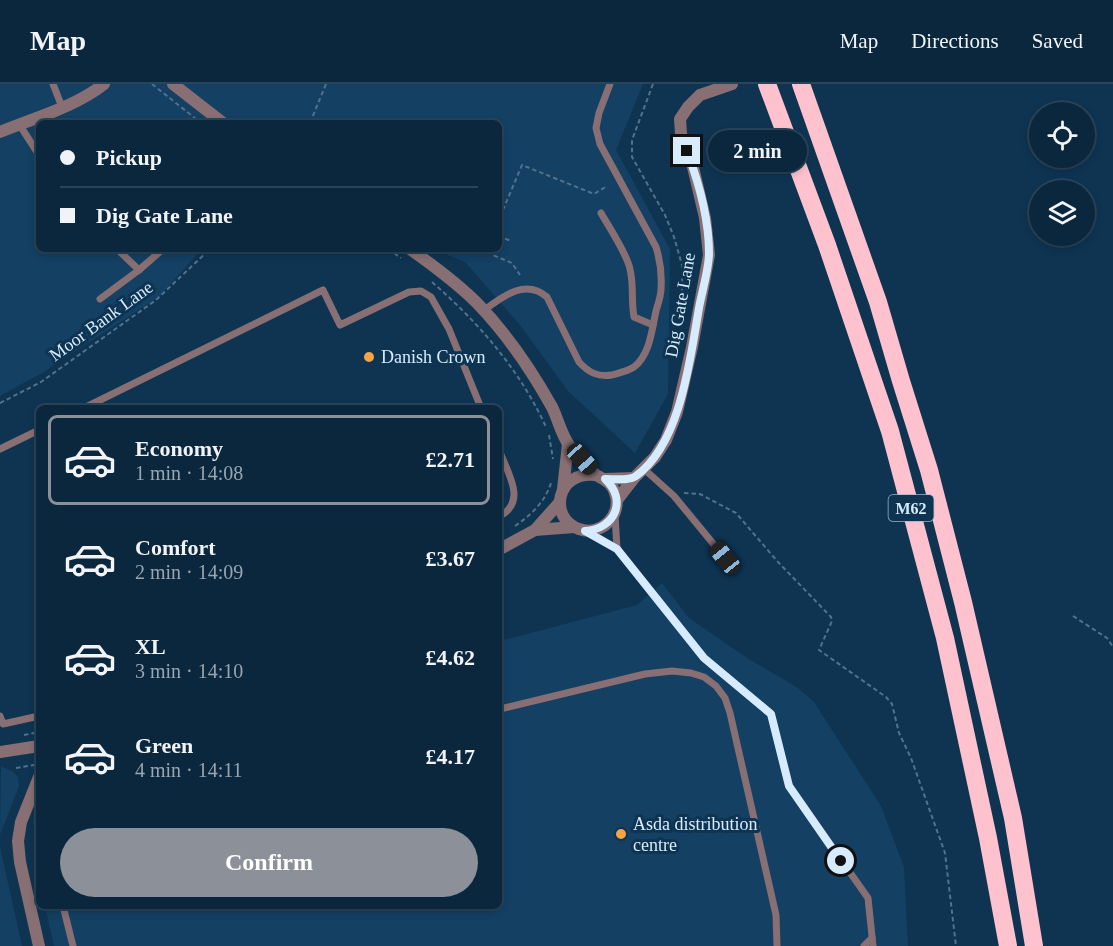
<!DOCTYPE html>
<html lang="en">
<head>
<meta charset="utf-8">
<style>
  :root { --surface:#0a273e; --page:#183349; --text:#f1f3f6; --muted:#99a5b0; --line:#2a4458; --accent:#8c9099 }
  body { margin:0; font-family:"Times New Roman",serif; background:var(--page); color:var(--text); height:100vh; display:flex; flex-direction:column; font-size:22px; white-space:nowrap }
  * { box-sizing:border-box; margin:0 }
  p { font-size:20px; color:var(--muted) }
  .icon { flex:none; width:33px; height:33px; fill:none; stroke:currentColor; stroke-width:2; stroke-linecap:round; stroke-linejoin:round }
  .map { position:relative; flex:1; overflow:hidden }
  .details { position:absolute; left:36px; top:321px; width:466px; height:504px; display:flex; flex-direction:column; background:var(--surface); border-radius:9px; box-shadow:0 3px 9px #0003,0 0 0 2px var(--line) }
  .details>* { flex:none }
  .hud { position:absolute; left:36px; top:36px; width:466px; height:132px; border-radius:9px; box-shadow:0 3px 9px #0003,0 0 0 2px var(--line); display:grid; align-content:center; height:132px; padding:0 24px; background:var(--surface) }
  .tools { position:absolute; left:1029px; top:18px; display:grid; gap:12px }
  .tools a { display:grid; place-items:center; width:66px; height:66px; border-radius:50%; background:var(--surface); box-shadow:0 3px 9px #0003,0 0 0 2px var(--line); font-size:30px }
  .end { position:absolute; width:27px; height:27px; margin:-14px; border:8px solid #d6ebfe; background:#111; box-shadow:0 0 0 3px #111 }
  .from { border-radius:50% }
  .bubble { position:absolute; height:42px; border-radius:21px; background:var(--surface); box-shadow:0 3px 9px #0003,0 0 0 2px var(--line); font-size:20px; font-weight:600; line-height:42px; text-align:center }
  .car { position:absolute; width:18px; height:36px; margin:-18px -9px; border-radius:8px; box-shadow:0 0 4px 2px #0007; background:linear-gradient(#222 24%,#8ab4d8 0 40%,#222 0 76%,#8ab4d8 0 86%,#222 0) }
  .hud b { display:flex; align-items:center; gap:21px; height:57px; font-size:22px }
  .hud b+b { border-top:2px solid var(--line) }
  .hud i { width:15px; height:15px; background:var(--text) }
  ul { padding:10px 0 0; list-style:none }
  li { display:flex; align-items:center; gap:18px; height:90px; margin:0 12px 9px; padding:0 12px; border:3px solid transparent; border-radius:9px }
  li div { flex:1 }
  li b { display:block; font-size:22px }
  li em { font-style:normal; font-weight:600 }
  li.selected { border-color:var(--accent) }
  li>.icon { width:54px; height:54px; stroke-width:1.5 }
  .button { display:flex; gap:12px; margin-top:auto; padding:12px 24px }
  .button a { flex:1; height:69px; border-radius:36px; background:var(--accent); color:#fff; font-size:24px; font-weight:600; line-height:69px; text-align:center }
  header { display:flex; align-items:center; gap:36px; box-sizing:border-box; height:84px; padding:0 30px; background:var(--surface); border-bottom:2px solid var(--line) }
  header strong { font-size:28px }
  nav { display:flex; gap:33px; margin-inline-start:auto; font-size:21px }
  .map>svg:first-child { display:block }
  .built { fill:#134063 }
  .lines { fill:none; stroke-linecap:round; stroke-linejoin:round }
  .path { stroke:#52728c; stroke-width:2; stroke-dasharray:4.5 3; stroke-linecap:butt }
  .service { stroke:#876f73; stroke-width:7 }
  .minor { stroke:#876f73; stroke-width:12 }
  .motorway { stroke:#fdc2cd; stroke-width:18 }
  .route { stroke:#d6ebfe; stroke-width:8 }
  .poi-dot { fill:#f4a345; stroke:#0e3452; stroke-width:2 }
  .labels { text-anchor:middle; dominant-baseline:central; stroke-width:6; stroke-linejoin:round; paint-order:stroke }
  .shield { fill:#0e3452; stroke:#9ab4ca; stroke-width:1.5 }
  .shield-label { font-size:16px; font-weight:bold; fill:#d6ebfe }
  .street-label { font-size:18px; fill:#d6ebfe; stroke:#0e3452 }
  .poi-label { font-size:18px; fill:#d6ebfe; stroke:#0e3452; text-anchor:start }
</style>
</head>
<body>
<header>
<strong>Map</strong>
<nav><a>Map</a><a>Directions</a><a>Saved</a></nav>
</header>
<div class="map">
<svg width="1113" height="862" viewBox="0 0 1113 862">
  <rect width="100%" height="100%" fill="#0e3452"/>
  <g class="built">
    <polygon points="0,0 643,0 616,66 670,165 668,310 635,369 568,307 520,241 465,178 433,165 500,165 500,39 39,39 39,165 202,165 159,213 42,289 0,312"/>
    <polygon points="662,499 689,534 747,574 798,604 814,618 881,722 904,783 908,862 54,862 45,822 500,822 500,557 637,521"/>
    <polygon points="1,682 12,687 18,693 19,702 0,751"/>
    <polygon points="39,726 39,784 33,736"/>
    <polygon points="0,756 0,763 22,862 0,862"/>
  </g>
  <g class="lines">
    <g class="path">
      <polyline points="152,0 201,39"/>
      <polyline points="653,0 632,56 632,73 665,131 674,153 682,181 682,205 685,231"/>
      <polyline points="310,39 326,0"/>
      <polyline points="500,133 522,81 594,110 607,102"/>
      <polyline points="500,156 501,153 511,157"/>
      <polyline points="388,165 401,174"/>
      <polyline points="496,165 493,171 512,179 520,191"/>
      <path d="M432,198C478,238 520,286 546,343"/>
      <polyline points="0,319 41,298 156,216 210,165"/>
      <polyline points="549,351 553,375"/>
      <polyline points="684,409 700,410 736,429 778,478 831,533 832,537 819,566 886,613 892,620 899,649 911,674 945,769 956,862"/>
      <path d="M515,442C531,431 545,418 551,399"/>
      <polyline points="1073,532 1107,554 1113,563"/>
      <polyline points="24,651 39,648"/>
      <polyline points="16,684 34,681"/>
    </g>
    <g class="service">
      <polyline points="53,0 62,23"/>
      <polyline points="19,40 39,71"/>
      <path d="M601,129C609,143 627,170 630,185C634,201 631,217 634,233L653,241"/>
      <polyline points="117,165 139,186"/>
      <polyline points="100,215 139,186 163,165"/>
      <path d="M483,227C502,213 525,194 547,213L579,278C589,289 598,293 612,291C619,289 628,287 634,283C650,271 652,245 656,227C658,220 661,212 661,205C662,191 660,176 656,163L600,60L596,44L599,29L610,0"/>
      <polyline points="84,324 323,206 340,241 409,208 421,207 431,213 449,245 481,324"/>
      <polyline points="0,365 39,346"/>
      <path d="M500,368C508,390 527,417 500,432"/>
      <polyline points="644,385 674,412 725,474"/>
      <polyline points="615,431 617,465"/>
      <polyline points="589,448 617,465 704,574 771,630 789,702 868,814 873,862"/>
      <polyline points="500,625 645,590 672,587 691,589 704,593 716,602 725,614 730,629 776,831 777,862"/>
      <polyline points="0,632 3,640 39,632"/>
      <polyline points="63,822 73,862"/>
      <polyline points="864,862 872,854"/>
    </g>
    <g class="minor">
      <polyline points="173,0 223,39"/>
      <path d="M0,48C34,34 75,23 104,0"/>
      <path d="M410,165C434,182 457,199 477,219C506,249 532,287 552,323C558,335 561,350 569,361C573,367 591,387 596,391C605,396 612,399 615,409C623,431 601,453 579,445C548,434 556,387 595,391"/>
      <polyline points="634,394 655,373 666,356 677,328 692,263 709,171 705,134 693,83 681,50 680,35 688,23 700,11 732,0"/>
      <polyline points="605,395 634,394 617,416"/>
      <polyline points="563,405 568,360"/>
      <polyline points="535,446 574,443"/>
      <polyline points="500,465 535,446 560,418"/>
      <polyline points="0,668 39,662"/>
      <polyline points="39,693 21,738 18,757 20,778 39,862"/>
    </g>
    <g class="motorway">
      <polyline points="767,0 827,161 890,347 945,554 988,754 1008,862"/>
      <polyline points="801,0 878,218 901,297 929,386 963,518 1013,734 1034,862"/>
    </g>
  </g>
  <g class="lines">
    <path class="route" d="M687,67C699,99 709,135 709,169C709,185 702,207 699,224C690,275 681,359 636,392C630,397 614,395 605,395C628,416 615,445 585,447L617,465L704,574L771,630L789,702L841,777"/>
  </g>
  <g class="poi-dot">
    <circle cx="369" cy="273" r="6"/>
    <circle cx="621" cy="750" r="6"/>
  </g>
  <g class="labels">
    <rect class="shield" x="888.5" y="411" width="45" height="26" rx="4.5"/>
    <g class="shield-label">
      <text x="911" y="424">M62</text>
    </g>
    <g class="street-label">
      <text transform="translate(680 221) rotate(-80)">Dig Gate Lane</text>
      <text transform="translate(101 237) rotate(-36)">Moor Bank Lane</text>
    </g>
    <g class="poi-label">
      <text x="381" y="273">Danish Crown</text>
      <text x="633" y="740">Asda distribution<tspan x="633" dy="21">centre</tspan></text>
    </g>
  </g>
</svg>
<div class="tools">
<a><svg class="icon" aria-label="locate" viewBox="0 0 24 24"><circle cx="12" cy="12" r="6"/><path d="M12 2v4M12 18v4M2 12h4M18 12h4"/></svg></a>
<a><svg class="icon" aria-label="layers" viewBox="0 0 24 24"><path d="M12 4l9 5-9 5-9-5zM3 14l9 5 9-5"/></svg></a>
</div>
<i class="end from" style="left:841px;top:777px"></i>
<i class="end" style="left:687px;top:67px"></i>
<div class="bubble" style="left:708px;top:46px;width:99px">2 min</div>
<i class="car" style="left:582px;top:375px;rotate:138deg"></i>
<i class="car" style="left:725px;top:474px;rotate:321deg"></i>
<div class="hud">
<b><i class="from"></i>Pickup</b>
<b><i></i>Dig Gate Lane</b>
</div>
<section class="details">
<ul>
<li class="selected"><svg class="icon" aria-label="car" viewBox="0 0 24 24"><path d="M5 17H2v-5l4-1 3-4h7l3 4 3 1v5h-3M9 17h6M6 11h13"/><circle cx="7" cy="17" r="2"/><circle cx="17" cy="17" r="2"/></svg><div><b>Economy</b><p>1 min · 14:08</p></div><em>£2.71</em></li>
<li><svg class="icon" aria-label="car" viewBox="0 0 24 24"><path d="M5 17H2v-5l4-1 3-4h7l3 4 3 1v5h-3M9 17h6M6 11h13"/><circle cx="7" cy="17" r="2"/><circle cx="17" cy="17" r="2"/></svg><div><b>Comfort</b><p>2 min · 14:09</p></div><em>£3.67</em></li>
<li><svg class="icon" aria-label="car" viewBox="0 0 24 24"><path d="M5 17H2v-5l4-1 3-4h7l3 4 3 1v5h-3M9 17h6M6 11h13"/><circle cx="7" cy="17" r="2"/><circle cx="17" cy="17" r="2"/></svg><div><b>XL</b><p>3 min · 14:10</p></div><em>£4.62</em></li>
<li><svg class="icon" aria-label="car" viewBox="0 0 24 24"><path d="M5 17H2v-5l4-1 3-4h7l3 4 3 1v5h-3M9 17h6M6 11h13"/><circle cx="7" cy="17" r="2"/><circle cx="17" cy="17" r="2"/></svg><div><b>Green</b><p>4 min · 14:11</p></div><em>£4.17</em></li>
</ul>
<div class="button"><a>Confirm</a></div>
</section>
</div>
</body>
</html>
